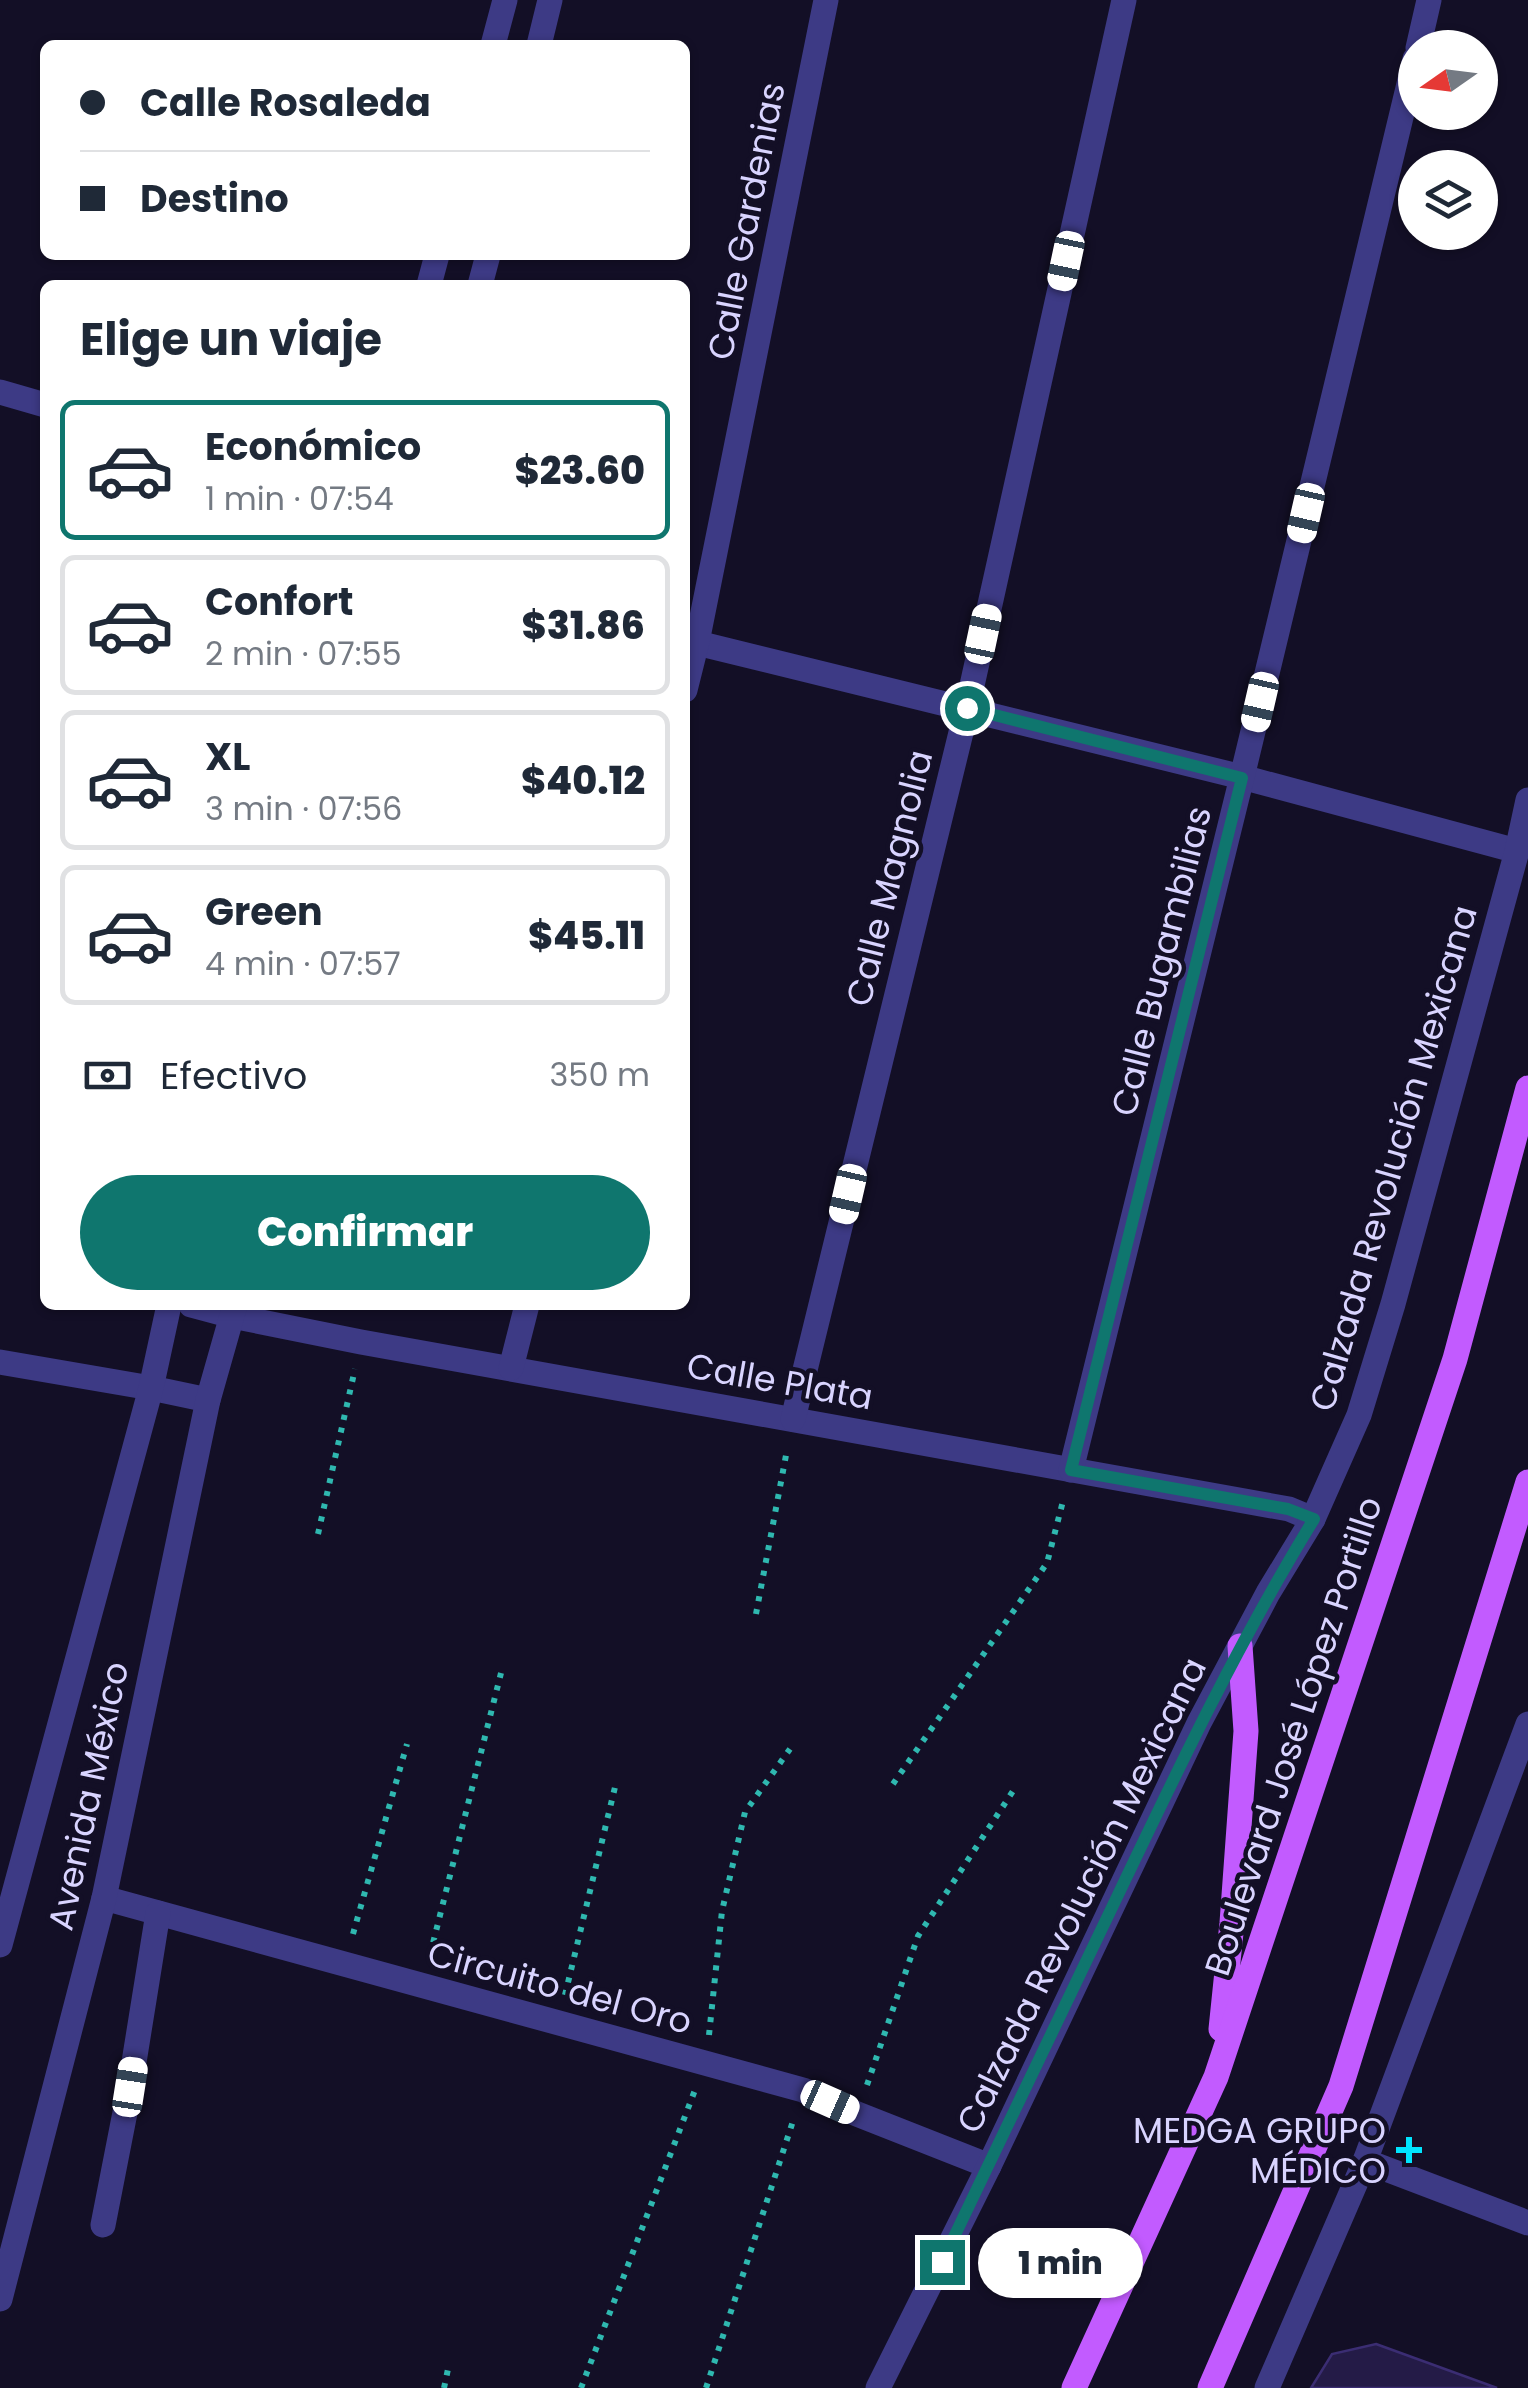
<!DOCTYPE html>
<html lang="es">
<head>
<meta charset="utf-8">
<style>
  :root { --surface:#fff; --page:#f6f6f7; --text:#1f2937; --muted:#747a83; --line:#e0e1e3; --accent:#0f766e }
  body { margin:0; font-family:Poppins,sans-serif; background:var(--page); color:var(--text); height:100vh; display:flex; flex-direction:column; font-size:38px; white-space:nowrap }
  * { box-sizing:border-box; margin:0 }
  p { font-size:32px; color:var(--muted) }
  .icon { flex:none; width:55px; height:55px; fill:none; stroke:currentColor; stroke-width:2; stroke-linecap:round; stroke-linejoin:round }
  .map { position:relative; flex:1; overflow:hidden }
  .drawer { position:absolute; left:40px; top:280px; width:650px; height:1030px; display:flex; flex-direction:column; background:var(--surface); border-radius:15px; box-shadow:0 2px 8px #0004 }
  .drawer>* { flex:none }
  .hud { position:absolute; left:40px; top:40px; width:650px; height:220px; border-radius:15px; box-shadow:0 2px 8px #0004; display:grid; align-content:center; height:220px; padding:0 40px; background:var(--surface) }
  .needle { width:65px; rotate:256deg }
  .tools { position:absolute; left:1398px; top:30px; display:grid; gap:20px }
  .tools a { display:grid; place-items:center; width:100px; height:100px; border-radius:50%; background:var(--surface); box-shadow:0 2px 8px #0004; font-size:50px }
  .end { position:absolute; width:45px; height:45px; margin:-22px; border:12px solid #0f766e; background:#fff; box-shadow:0 0 0 5px #fff }
  .from { border-radius:50% }
  .bubble { position:absolute; height:70px; border-radius:35px; background:var(--surface); box-shadow:0 2px 8px #0004; font-size:32px; font-weight:800; line-height:70px; text-align:center }
  .car { position:absolute; width:30px; height:60px; margin:-30px -15px; border-radius:12px; box-shadow:0 0 8px 2px #0007; background:linear-gradient(#fff 24%,#345 0 40%,#fff 0 76%,#345 0 86%,#fff 0) }
  .hud b { display:flex; align-items:center; gap:35px; height:95px; font-size:38px }
  .hud b+b { border-top:2px solid var(--line) }
  .hud i { width:25px; height:25px; background:var(--text) }
  ul { padding:0; list-style:none }
  li { display:flex; align-items:center; gap:30px; height:140px; margin:0 20px 15px; padding:0 20px; border:5px solid var(--line); border-radius:15px }
  li div { flex:1 }
  li b { display:block; font-size:38px }
  li em { font-style:normal; font-weight:800 }
  li.active { border-color:var(--accent) }
  li>.icon { width:90px; height:90px; stroke-width:1.5 }
  h2 { padding:0 40px; font-size:45px; line-height:120px }
  .pay { display:flex; align-items:center; gap:25px; height:110px; padding:0 40px; font-size:38px }
  .pay p { margin-inline-start:auto }
  .primary-button { display:flex; gap:20px; margin-top:auto; padding:20px 40px }
  .primary-button a { flex:1; height:115px; border-radius:60px; background:var(--accent); color:#fff; font-size:40px; font-weight:800; line-height:115px; text-align:center }
  .map>svg:first-child { display:block }
  .building { fill:#241b47; stroke:#3b2d73; stroke-width:2.5 }
  .lines { fill:none; stroke-linecap:round; stroke-linejoin:round }
  .path { stroke:#2fb8b0; stroke-width:6; stroke-dasharray:5 8; stroke-linecap:butt }
  .minor { stroke:#3d3a85; stroke-width:25 }
  .major { stroke:#c25bff; stroke-width:25 }
  .route { stroke:#0f766e; stroke-width:12 }
  .poi-dot { fill:#00e5ff; stroke:#130f26; stroke-width:4 }
  .labels { text-anchor:middle; dominant-baseline:central; stroke-width:9; stroke-linejoin:round; paint-order:stroke }
  .street-label { font-size:35px; fill:#d9d4ff; stroke:#130f26 }
  .poi-label { font-size:35px; fill:#d9d4ff; stroke:#130f26; text-anchor:end }
</style>
</head>
<body>
<div class="map">
<svg width="1528" height="2388" viewBox="0 0 1528 2388">
  <rect width="100%" height="100%" fill="#130f26"/>
  <polygon class="building" points="1376,2344 1497,2388 1311,2388 1332,2354"/>
  <g class="lines">
    <g class="path">
      <polyline points="318,1534 355,1369"/>
      <polyline points="756,1614 787,1450"/>
      <polyline points="893,1784 1047,1563 1063,1501"/>
      <polyline points="353,1934 407,1744"/>
      <polyline points="430,1955 501,1673"/>
      <polyline points="565,1995 616,1783"/>
      <polyline points="709,2035 722,1911 745,1812 790,1749"/>
      <polyline points="867,2085 918,1936 1015,1788"/>
      <polyline points="444,2388 448,2369"/>
      <polyline points="581,2388 695,2090"/>
      <polyline points="706,2388 794,2118"/>
    </g>
    <g class="minor">
      <polyline points="493,45 505,0"/>
      <polyline points="539,45 550,0"/>
      <polyline points="1418,48 1429,0"/>
      <polyline points="429,285 437,255"/>
      <polyline points="480,285 488,255"/>
      <polyline points="0,392 45,405"/>
      <polyline points="685,640 1242,777 1517,851"/>
      <polyline points="685,690 697,642 826,0"/>
      <polyline points="191,1305 232,1316 361,1342 1289,1509 1313,1519"/>
      <polyline points="0,1362 151,1388 208,1400"/>
      <polyline points="511,1368 527,1305"/>
      <polyline points="793,1419 967,708 1124,0"/>
      <polyline points="1071,1470 1242,777 1415,59"/>
      <polyline points="104,1898 803,2090 857,2114 989,2166"/>
      <polyline points="0,1945 151,1388 169,1305"/>
      <polyline points="1365,2161 1528,2223"/>
      <polyline points="103,2225 130,2087 158,1913"/>
      <polyline points="0,2299 104,1898 208,1400 235,1305"/>
      <polyline points="878,2388 989,2166 1199,1723 1268,1593 1313,1519 1359,1415 1393,1304 1517,851 1528,800"/>
      <polyline points="1267,2388 1365,2161 1528,1724"/>
    </g>
    <g class="major">
      <polyline points="1221,2029 1232,1923 1246,1731 1240,1646"/>
      <polyline points="1074,2388 1216,2077 1455,1359 1528,1088"/>
      <polyline points="1210,2388 1341,2086 1528,1482"/>
    </g>
  </g>
  <g class="lines">
    <path class="route" d="M942,2262C1001,2141 1059,2019 1117,1897C1178,1769 1239,1641 1314,1519L1288,1509L1071,1470L1242,778L967,708"/>
  </g>
  <path class="poi-dot" d="M1404 2135h10v10h10v10h-10v10h-10v-10h-10v-10h10z"/>
  <g class="labels">
    <g class="street-label">
      <text transform="translate(746 221) rotate(-79)">Calle Gardenias</text>
      <text transform="translate(889 878) rotate(-76)">Calle Magnolia</text>
      <text transform="translate(1161 961) rotate(-76)">Calle Bugambilias</text>
      <text transform="translate(1393 1158) rotate(-74)">Calzada Revolución Mexicana</text>
      <text transform="translate(780 1381) rotate(10)">Calle Plata</text>
      <text transform="translate(1293 1736) rotate(-72)">Boulevard José López Portillo</text>
      <text transform="translate(88 1796) rotate(-78)">Avenida México</text>
      <text transform="translate(1081 1895) rotate(-64)">Calzada Revolución Mexicana</text>
      <text transform="translate(560 1987) rotate(15)">Circuito del Oro</text>
    </g>
    <g class="poi-label">
      <text x="1386" y="2130">MEDGA GRUPO<tspan x="1386" dy="40">MÉDICO</tspan></text>
    </g>
  </g>
</svg>
<div class="tools">
<a><svg class="needle" viewBox="-14 -14 28 28"><path d="M0-13l5 13h-10z" fill="#e53935"/><path d="M0 13l5-13h-10z" fill="#747a83"/></svg></a>
<a><svg class="icon" aria-label="layers" viewBox="0 0 24 24"><path d="M12 4l9 5-9 5-9-5zM3 14l9 5 9-5"/></svg></a>
</div>
<i class="end from" style="left:967px;top:708px"></i>
<i class="end" style="left:942px;top:2262px"></i>
<div class="bubble" style="left:978px;top:2228px;width:165px">1 min</div>
<i class="car" style="left:1066px;top:261px;rotate:192deg"></i>
<i class="car" style="left:1306px;top:513px;rotate:193deg"></i>
<i class="car" style="left:983px;top:634px;rotate:12deg"></i>
<i class="car" style="left:1260px;top:702px;rotate:193deg"></i>
<i class="car" style="left:848px;top:1194px;rotate:193deg"></i>
<i class="car" style="left:130px;top:2087px;rotate:9deg"></i>
<i class="car" style="left:830px;top:2102px;rotate:114deg"></i>
<div class="hud">
<b><i class="from"></i>Calle Rosaleda</b>
<b><i></i>Destino</b>
</div>
<section class="drawer">
<h2>Elige un viaje</h2>
<ul>
<li class="active"><svg class="icon" aria-label="car" viewBox="0 0 24 24"><path d="M5 17H2v-5l4-1 3-4h7l3 4 3 1v5h-3M9 17h6M6 11h13"/><circle cx="7" cy="17" r="2"/><circle cx="17" cy="17" r="2"/></svg><div><b>Económico</b><p>1 min · 07:54</p></div><em>$23.60</em></li>
<li><svg class="icon" aria-label="car" viewBox="0 0 24 24"><path d="M5 17H2v-5l4-1 3-4h7l3 4 3 1v5h-3M9 17h6M6 11h13"/><circle cx="7" cy="17" r="2"/><circle cx="17" cy="17" r="2"/></svg><div><b>Confort</b><p>2 min · 07:55</p></div><em>$31.86</em></li>
<li><svg class="icon" aria-label="car" viewBox="0 0 24 24"><path d="M5 17H2v-5l4-1 3-4h7l3 4 3 1v5h-3M9 17h6M6 11h13"/><circle cx="7" cy="17" r="2"/><circle cx="17" cy="17" r="2"/></svg><div><b>XL</b><p>3 min · 07:56</p></div><em>$40.12</em></li>
<li><svg class="icon" aria-label="car" viewBox="0 0 24 24"><path d="M5 17H2v-5l4-1 3-4h7l3 4 3 1v5h-3M9 17h6M6 11h13"/><circle cx="7" cy="17" r="2"/><circle cx="17" cy="17" r="2"/></svg><div><b>Green</b><p>4 min · 07:57</p></div><em>$45.11</em></li>
</ul>
<div class="pay"><svg class="icon" aria-label="cash" viewBox="0 0 24 24"><path d="M3 7h18v10H3z"/><circle cx="12" cy="12" r="2"/></svg>Efectivo<p>350 m</p></div>
<div class="primary-button"><a>Confirmar</a></div>
</section>
</div>
</body>
</html>
